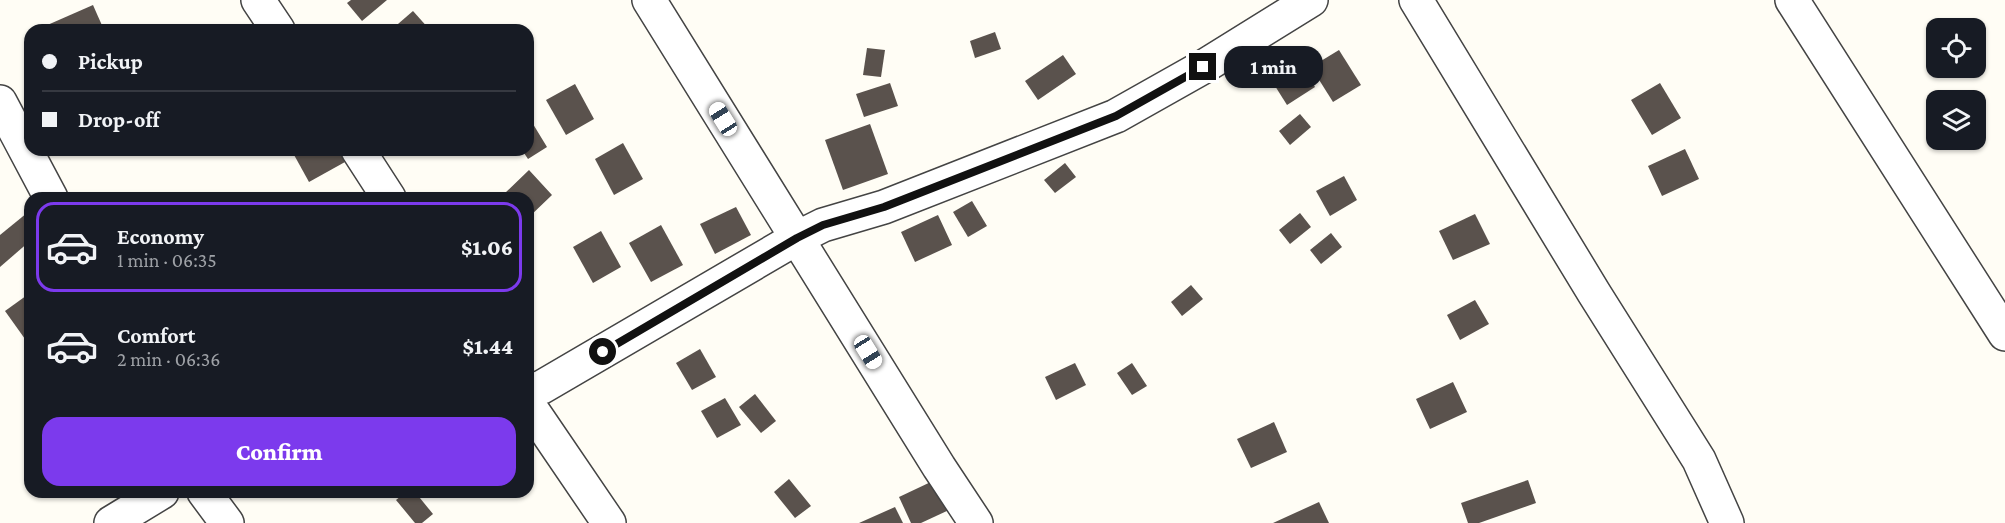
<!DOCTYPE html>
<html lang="en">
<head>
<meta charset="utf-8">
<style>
  :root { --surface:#171b24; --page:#242831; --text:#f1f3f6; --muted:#9ea1a6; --line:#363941; --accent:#7c3aed }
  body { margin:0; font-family:"Crimson Pro",serif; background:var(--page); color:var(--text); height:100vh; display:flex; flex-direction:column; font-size:22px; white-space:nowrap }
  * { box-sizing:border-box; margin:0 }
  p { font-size:20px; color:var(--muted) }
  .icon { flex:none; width:33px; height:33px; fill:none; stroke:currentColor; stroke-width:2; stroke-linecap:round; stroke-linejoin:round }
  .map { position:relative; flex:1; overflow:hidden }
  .details { position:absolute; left:24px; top:192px; width:510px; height:306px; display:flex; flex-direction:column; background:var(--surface); border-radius:18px; box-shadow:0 2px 4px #0004 }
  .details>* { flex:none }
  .hud { position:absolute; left:24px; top:24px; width:510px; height:132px; border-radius:18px; box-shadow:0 2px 4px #0004; display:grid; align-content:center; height:132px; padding:0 18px; background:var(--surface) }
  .tools { position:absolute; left:1926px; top:18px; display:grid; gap:12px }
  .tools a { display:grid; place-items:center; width:60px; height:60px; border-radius:12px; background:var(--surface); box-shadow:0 2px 4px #0004; font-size:30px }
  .end { position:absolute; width:27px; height:27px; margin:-14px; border:8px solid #111; background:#fff; box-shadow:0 0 0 3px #fff }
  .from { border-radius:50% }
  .bubble { position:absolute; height:42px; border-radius:18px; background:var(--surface); box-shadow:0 2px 4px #0004; font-size:20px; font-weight:800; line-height:42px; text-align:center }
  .car { position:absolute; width:18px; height:36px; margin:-18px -9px; border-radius:8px; box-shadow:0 0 4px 2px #0007; background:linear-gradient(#fff 24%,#345 0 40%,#fff 0 76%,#345 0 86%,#fff 0) }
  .hud b { display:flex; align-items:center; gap:21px; height:57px; font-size:22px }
  .hud b+b { border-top:2px solid var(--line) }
  .hud i { width:15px; height:15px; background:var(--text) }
  ul { padding:10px 0 0; list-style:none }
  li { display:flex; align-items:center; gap:18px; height:90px; margin:0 12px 9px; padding:0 6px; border:3px solid transparent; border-radius:18px }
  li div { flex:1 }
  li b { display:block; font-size:22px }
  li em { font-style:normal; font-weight:800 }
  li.selected { border-color:var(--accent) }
  li>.icon { width:54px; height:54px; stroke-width:1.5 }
  .button { display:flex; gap:12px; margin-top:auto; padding:12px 18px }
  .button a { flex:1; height:69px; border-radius:18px; background:var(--accent); color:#fff; font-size:24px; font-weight:800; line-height:69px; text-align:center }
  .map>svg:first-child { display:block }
  .building { fill:#5a524d }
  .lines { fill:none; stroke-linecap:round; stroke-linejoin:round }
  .minor-casing { stroke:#444; stroke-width:36 }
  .minor { stroke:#fff; stroke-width:33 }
  .route { stroke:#111; stroke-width:8 }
</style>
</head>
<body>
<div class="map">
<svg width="2005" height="523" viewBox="0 0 2005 523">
  <rect width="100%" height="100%" fill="#fffdf5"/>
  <g class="building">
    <polygon points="351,0 387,0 362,21 347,3"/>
    <polygon points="93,5 104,30 36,30"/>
    <polygon points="413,11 430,30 391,30"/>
    <polygon points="995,32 1001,49 975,58 970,41"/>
    <polygon points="867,48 885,50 881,77 863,75"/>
    <polygon points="1339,50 1361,85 1333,102 1311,67"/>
    <polygon points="1293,53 1315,87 1287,105 1265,70"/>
    <polygon points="1063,55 1076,74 1038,100 1025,81"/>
    <polygon points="890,83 898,106 864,117 856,94"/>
    <polygon points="1660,83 1681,118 1652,135 1631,100"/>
    <polygon points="575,84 594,119 566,135 546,100"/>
    <polygon points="1300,114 1311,127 1290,145 1279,131"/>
    <polygon points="533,124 547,147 528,159 522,150 528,150 528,127"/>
    <polygon points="870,124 888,174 843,190 825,140"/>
    <polygon points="623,143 643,179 614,195 595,159"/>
    <polygon points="1685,149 1699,179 1662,196 1648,166"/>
    <polygon points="297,150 339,150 345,162 309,182 293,153"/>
    <polygon points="1065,163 1076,177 1055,193 1044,180"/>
    <polygon points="529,170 552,195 528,218 528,198 509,198 505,193"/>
    <polygon points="1344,176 1357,200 1330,216 1316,191"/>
    <polygon points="972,201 987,226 968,237 953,212"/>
    <polygon points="736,207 751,235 715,254 700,224"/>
    <polygon points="27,213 30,217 30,241 0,267 0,235"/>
    <polygon points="1300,213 1311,227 1290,244 1279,230"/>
    <polygon points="1475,214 1490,244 1453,260 1439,231"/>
    <polygon points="938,215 952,245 915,262 901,232"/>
    <polygon points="661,225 683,265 651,282 629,243"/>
    <polygon points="601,231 621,267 593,283 573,247"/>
    <polygon points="1331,233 1342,247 1321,264 1310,250"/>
    <polygon points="1191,285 1203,299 1182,316 1171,302"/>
    <polygon points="30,293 30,346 5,311"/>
    <polygon points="1475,300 1489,324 1460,340 1447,315"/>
    <polygon points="700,349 716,377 692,390 676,363"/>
    <polygon points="1075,363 1086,385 1056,400 1045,377"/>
    <polygon points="1132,363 1147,386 1132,395 1117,373"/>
    <polygon points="1453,382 1467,412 1430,429 1416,399"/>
    <polygon points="755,394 776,421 761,433 739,407"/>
    <polygon points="725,398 741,425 717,438 701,411"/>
    <polygon points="1274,422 1287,452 1251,468 1237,439"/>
    <polygon points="789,479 811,506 795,518 774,492"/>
    <polygon points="935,480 949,510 921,523 911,523 899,497"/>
    <polygon points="1528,480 1536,503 1479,523 1468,523 1461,503"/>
    <polygon points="406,492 415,492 433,514 422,523 415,523 396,500"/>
    <polygon points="1319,502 1329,523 1273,523"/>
    <polygon points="895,507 903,523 859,523"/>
  </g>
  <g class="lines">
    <defs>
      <g id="minor">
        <polyline points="258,0 278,30"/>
        <polyline points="649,0 939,467 976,523"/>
        <polyline points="1416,0 1594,293 1684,436 1699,460 1727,523"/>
        <polyline points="1792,0 2005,334"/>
        <polyline points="0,102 51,198"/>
        <polyline points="358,150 389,198"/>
        <polyline points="528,391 542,387 797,238 823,225 884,207 1116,116 1203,67 1311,0"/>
        <polyline points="528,404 609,523"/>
        <polyline points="204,492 227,523"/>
        <polyline points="111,523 162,492"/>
      </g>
    </defs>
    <use href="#minor" class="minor-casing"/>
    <use href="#minor" class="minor"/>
  </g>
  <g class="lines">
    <polyline class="route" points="603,352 797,238 823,225 884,207 1116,116 1203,67"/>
  </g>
</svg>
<div class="tools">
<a><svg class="icon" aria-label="locate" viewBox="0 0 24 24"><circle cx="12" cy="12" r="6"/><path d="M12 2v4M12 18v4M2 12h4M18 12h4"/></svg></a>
<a><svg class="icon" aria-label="layers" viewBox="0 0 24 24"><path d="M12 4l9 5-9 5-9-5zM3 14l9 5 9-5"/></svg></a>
</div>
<i class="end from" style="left:603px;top:352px"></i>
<i class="end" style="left:1203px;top:67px"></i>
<div class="bubble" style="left:1224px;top:46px;width:99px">1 min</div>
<i class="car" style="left:723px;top:119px;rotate:328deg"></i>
<i class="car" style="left:868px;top:352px;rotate:148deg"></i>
<div class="hud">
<b><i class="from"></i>Pickup</b>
<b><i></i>Drop-off</b>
</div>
<section class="details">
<ul>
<li class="selected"><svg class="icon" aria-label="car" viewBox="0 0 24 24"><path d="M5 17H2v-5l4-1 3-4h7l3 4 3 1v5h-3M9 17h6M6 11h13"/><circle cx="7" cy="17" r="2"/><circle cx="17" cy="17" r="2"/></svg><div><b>Economy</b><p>1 min · 06:35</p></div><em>$1.06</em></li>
<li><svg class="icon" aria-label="car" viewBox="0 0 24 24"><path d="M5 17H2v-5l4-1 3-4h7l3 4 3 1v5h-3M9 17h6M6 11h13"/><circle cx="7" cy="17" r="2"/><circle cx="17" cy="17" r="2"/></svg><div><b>Comfort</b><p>2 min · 06:36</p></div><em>$1.44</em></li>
</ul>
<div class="button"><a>Confirm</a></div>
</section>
</div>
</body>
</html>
